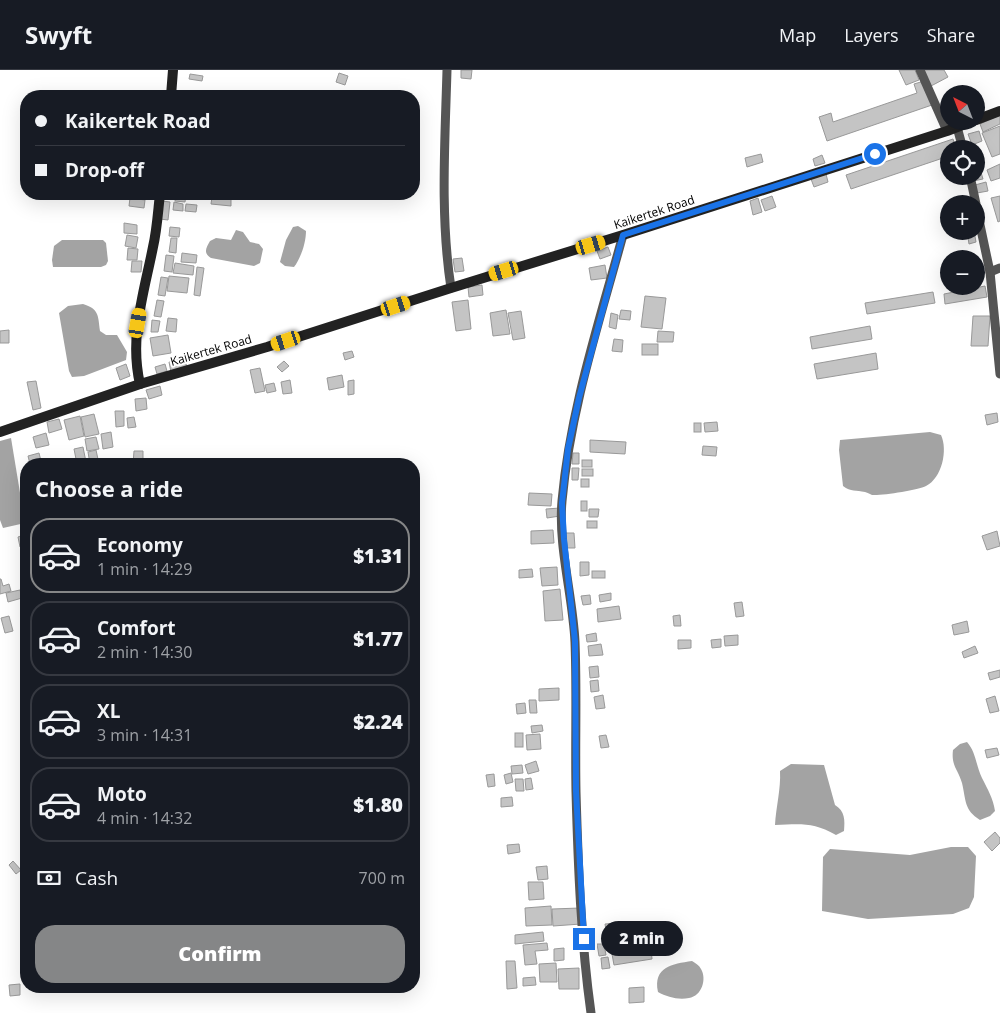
<!DOCTYPE html>
<html lang="en">
<head>
<meta charset="utf-8">
<style>
  :root { --surface:#171b24; --page:#20242c; --text:#f1f3f6; --muted:#9ea1a6; --line:#363941; --accent:#858687 }
  body { margin:0; font-family:"Open Sans",sans-serif; background:var(--page); color:var(--text); height:100vh; display:flex; flex-direction:column; font-size:19px; white-space:nowrap }
  * { box-sizing:border-box; margin:0 }
  p { font-size:16px; color:var(--muted) }
  .icon { flex:none; width:28px; height:28px; fill:none; stroke:currentColor; stroke-width:2; stroke-linecap:round; stroke-linejoin:round }
  .map { position:relative; flex:1; overflow:hidden }
  .panel { position:absolute; left:20px; top:388px; width:400px; height:535px; display:flex; flex-direction:column; background:var(--surface); border-radius:20px; box-shadow:0 5px 20px #0002 }
  .panel>* { flex:none }
  .top-card { position:absolute; left:20px; top:20px; width:400px; height:110px; border-radius:20px; box-shadow:0 5px 20px #0002; display:grid; align-content:center; height:110px; padding:0 15px; background:var(--surface) }
  .needle { width:32px; rotate:318deg }
  .buttons { position:absolute; left:940px; top:15px; display:grid; gap:10px }
  .buttons a { display:grid; place-items:center; width:45px; height:45px; border-radius:50%; background:var(--surface); box-shadow:0 5px 20px #0002; font-size:25px }
  .end { position:absolute; width:22px; height:22px; margin:-11px; border:6px solid #1a73e8; background:#fff; box-shadow:0 0 0 2px #fff }
  .from { border-radius:50% }
  .bubble { position:absolute; height:35px; border-radius:18px; background:var(--surface); box-shadow:0 5px 20px #0002; font-size:16px; font-weight:800; line-height:35px; text-align:center }
  .car { position:absolute; width:15px; height:30px; margin:-15px -8px; border-radius:6px; box-shadow:0 0 4px 1px #0007; background:linear-gradient(#f5c518 24%,#345 0 40%,#f5c518 0 76%,#345 0 86%,#f5c518 0) }
  .top-card b { display:flex; align-items:center; gap:18px; height:48px; font-size:19px }
  .top-card b+b { border-top:1px solid var(--line) }
  .top-card i { width:12px; height:12px; background:var(--text) }
  ul { padding:0; list-style:none }
  li { display:flex; align-items:center; gap:15px; height:75px; margin:0 10px 8px; padding:0 5px; border:2px solid var(--line); border-radius:20px }
  li div { flex:1 }
  li b { display:block; font-size:19px }
  li em { font-style:normal; font-weight:800 }
  li.selected { border-color:var(--accent) }
  li>.icon { width:45px; height:45px; stroke-width:1.5 }
  h2 { padding:0 15px; font-size:22px; line-height:60px }
  .pay { display:flex; align-items:center; gap:12px; height:55px; padding:0 15px; font-size:19px }
  .pay p { margin-inline-start:auto }
  .button { display:flex; gap:10px; margin-top:auto; padding:10px 15px }
  .button a { flex:1; height:58px; border-radius:20px; background:var(--accent); color:#fff; font-size:20px; font-weight:800; line-height:58px; text-align:center }
  header { display:flex; align-items:center; gap:30px; box-sizing:border-box; height:70px; padding:0 25px; background:var(--surface); border-bottom:1px solid var(--line) }
  header strong { font-size:24px }
  nav { display:flex; gap:28px; margin-inline-start:auto; font-size:18px }
  .map>svg:first-child { display:block }
  .water { fill:#a3a3a3 }
  .building { fill:#c4c4c4; stroke:#999 }
  .lines { fill:none; stroke-linecap:round; stroke-linejoin:round }
  .street { stroke:#555; stroke-width:9 }
  .secondary { stroke:#222; stroke-width:10 }
  .route { stroke:#1a73e8; stroke-width:6 }
  .labels { text-anchor:middle; dominant-baseline:central; stroke-width:4; stroke-linejoin:round; paint-order:stroke }
  .street-label { font-size:12px; fill:#000; stroke:#fff }
</style>
</head>
<body>
<header>
<strong>Swyft</strong>
<nav><a>Map</a><a>Layers</a><a>Share</a></nav>
</header>
<div class="map">
<svg width="1000" height="943" viewBox="0 0 1000 943">
  <rect width="100%" height="100%" fill="#fff"/>
  <g class="water">
    <path d="M298,156L306,161C306,172 301,188 294,197L285,196L280,192L286,170L293,157Z"/>
    <path d="M236,160L243,162L250,172L259,174L263,179L260,193L254,196L211,188C203,183 206,178 210,171L216,168L231,170Z"/>
    <polygon points="62,170 103,170 106,173 108,191 106,195 101,197 53,197 52,190 54,176"/>
    <path d="M83,234C99,239 98,245 100,261L106,265H117L127,282L126,290L84,306L72,307L69,301L59,243L68,236Z"/>
    <path d="M930,362L941,365C948,380 942,408 926,416C918,420 881,426 872,425C870,424 868,423 865,422C856,420 851,422 843,416L839,380L840,370Z"/>
    <polygon points="11,368 25,453 3,458 0,450 0,371"/>
    <path d="M967,672C976,682 976,696 982,708C988,720 993,728 995,741L990,746L980,750C964,740 966,730 962,713C958,699 951,696 953,680L960,674Z"/>
    <path d="M791,694L824,695L835,735C845,741 845,750 844,761L836,765C813,752 801,754 775,755C776,737 781,719 780,701Z"/>
    <polygon points="951,777 968,777 976,786 974,827 969,838 953,844 868,849 822,841 823,787 830,779 910,785"/>
    <path d="M692,891C695,893 699,895 701,899C707,909 702,926 689,928C678,930 667,927 658,922C653,897 672,894 692,891Z"/>
  </g>
  <g class="building">
    <polygon points="461,0 472,0 471,9 461,8"/>
    <polygon points="899,0 915,0 919,10 906,15"/>
    <polygon points="923,0 944,0 948,7 931,16"/>
    <polygon points="339,3 348,6 345,15 336,12"/>
    <polygon points="190,4 203,6 202,11 189,9"/>
    <polygon points="924,11 932,35 827,71 819,47 831,43 833,52 917,23 914,14"/>
    <polygon points="1000,45 1000,54 983,62 980,54"/>
    <polygon points="1000,56 1000,84 992,87 982,63"/>
    <polygon points="979,61 982,71 972,75 968,64"/>
    <polygon points="953,69 956,79 949,79 949,86 851,119 846,105"/>
    <polygon points="761,84 763,92 747,97 745,88"/>
    <polygon points="822,85 825,93 815,96 813,89"/>
    <polygon points="1000,94 1000,108 991,111 987,100"/>
    <polygon points="979,96 983,109 973,111 972,106 976,106 976,97"/>
    <polygon points="826,104 828,112 814,117 811,109"/>
    <polygon points="986,112 988,121 977,123 975,115"/>
    <polygon points="176,124 186,124 185,132 175,131"/>
    <polygon points="772,126 776,137 765,141 761,130"/>
    <polygon points="1000,126 1000,151 998,152 991,128"/>
    <polygon points="212,127 231,129 231,136 211,134"/>
    <polygon points="130,128 145,130 144,138 129,136"/>
    <polygon points="758,128 762,142 753,145 750,131"/>
    <polygon points="162,131 170,132 168,150 160,149"/>
    <polygon points="174,132 183,134 183,141 173,140"/>
    <polygon points="186,134 197,135 196,142 185,141"/>
    <polygon points="124,153 137,155 137,164 124,163"/>
    <polygon points="170,157 180,158 179,167 169,166"/>
    <polygon points="967,161 974,161 976,172 969,174"/>
    <polygon points="127,165 138,167 136,178 125,176"/>
    <polygon points="171,168 177,168 176,183 169,182"/>
    <polygon points="608,177 611,185 600,189 597,181"/>
    <polygon points="128,178 138,179 137,190 127,190"/>
    <polygon points="182,183 197,185 196,193 181,192"/>
    <polygon points="166,185 174,186 172,202 164,201"/>
    <polygon points="462,188 464,201 455,202 453,189"/>
    <polygon points="132,191 142,191 141,202 131,202"/>
    <polygon points="175,193 194,196 193,205 173,203"/>
    <polygon points="605,195 607,208 591,210 589,198"/>
    <polygon points="197,197 204,198 200,226 194,225"/>
    <polygon points="169,206 189,208 187,223 167,221"/>
    <polygon points="161,207 168,208 165,226 158,225"/>
    <polygon points="482,215 483,225 469,227 468,217"/>
    <polygon points="985,216 987,227 945,234 944,224"/>
    <polygon points="933,222 935,233 867,244 865,233"/>
    <polygon points="645,226 666,228 662,259 641,257"/>
    <polygon points="157,230 164,231 161,247 154,246"/>
    <polygon points="468,230 471,259 456,261 452,232"/>
    <polygon points="506,240 510,264 493,266 490,243"/>
    <polygon points="621,240 631,241 630,250 619,249"/>
    <polygon points="521,241 525,268 513,270 508,243"/>
    <polygon points="611,243 618,245 616,259 609,257"/>
    <polygon points="973,246 990,246 988,276 971,276"/>
    <polygon points="168,248 177,249 176,262 166,261"/>
    <polygon points="152,250 160,251 158,262 151,262"/>
    <polygon points="870,256 872,269 812,279 810,267"/>
    <polygon points="9,260 9,273 0,273 0,261"/>
    <polygon points="658,261 674,262 673,272 657,272"/>
    <polygon points="168,265 171,283 153,286 150,268"/>
    <polygon points="614,269 623,270 622,282 612,281"/>
    <rect x="642" y="274" width="16" height="11"/>
    <polygon points="352,281 354,287 345,290 343,283"/>
    <polygon points="876,283 878,299 817,309 814,294"/>
    <polygon points="184,288 187,297 171,302 169,292"/>
    <polygon points="284,291 289,296 282,302 277,297"/>
    <polygon points="126,294 130,306 120,310 116,298"/>
    <polygon points="165,294 167,301 157,304 155,297"/>
    <polygon points="260,298 265,321 255,323 250,300"/>
    <polygon points="342,305 344,317 329,320 327,308"/>
    <polygon points="290,310 292,323 283,324 281,312"/>
    <polygon points="354,310 354,324 348,325 348,311"/>
    <polygon points="36,311 41,338 33,340 27,312"/>
    <polygon points="274,313 276,321 267,323 265,315"/>
    <polygon points="160,316 162,325 149,329 146,320"/>
    <polygon points="146,328 147,339 136,341 135,329"/>
    <polygon points="115,341 124,341 124,356 116,357"/>
    <polygon points="997,343 998,352 987,355 985,345"/>
    <polygon points="94,344 99,364 85,367 81,347"/>
    <polygon points="80,346 84,366 69,370 64,350"/>
    <polygon points="134,347 136,357 128,358 127,348"/>
    <polygon points="59,349 62,359 49,363 47,352"/>
    <polygon points="717,352 718,361 705,362 704,353"/>
    <rect x="694" y="353" width="7" height="9"/>
    <polygon points="111,362 113,377 103,379 101,364"/>
    <polygon points="46,363 49,375 36,378 33,367"/>
    <polygon points="96,367 99,379 87,381 85,369"/>
    <polygon points="590,370 626,372 625,384 590,382"/>
    <polygon points="703,376 717,377 716,386 702,385"/>
    <polygon points="83,377 86,392 77,394 74,379"/>
    <polygon points="96,380 99,394 90,394 88,382"/>
    <polygon points="134,381 143,381 143,394 133,394"/>
    <polygon points="39,383 41,391 30,394 28,386"/>
    <polygon points="573,383 579,383 579,394 572,394"/>
    <rect x="582" y="390" width="10" height="7"/>
    <polygon points="572,398 579,398 578,410 572,410"/>
    <rect x="582" y="399" width="11" height="7"/>
    <rect x="581" y="409" width="8" height="8"/>
    <polygon points="529,423 552,424 551,436 528,435"/>
    <rect x="581" y="431" width="6" height="10"/>
    <polygon points="560,438 560,446 547,448 546,439"/>
    <polygon points="589,439 599,439 598,447 589,447"/>
    <rect x="587" y="451" width="10" height="7"/>
    <polygon points="553,460 554,473 531,474 531,461"/>
    <polygon points="997,461 1000,476 987,480 982,466"/>
    <polygon points="565,463 574,463 575,478 566,478"/>
    <polygon points="26,464 26,475 20,477 18,467"/>
    <polygon points="580,492 589,492 589,505 580,506"/>
    <polygon points="557,497 558,515 542,516 540,498"/>
    <polygon points="532,499 533,507 519,508 519,500"/>
    <rect x="592" y="501" width="13" height="7"/>
    <polygon points="0,509 1,509 3,516 9,514 11,521 0,524"/>
    <polygon points="560,519 563,550 545,551 543,521"/>
    <polygon points="20,520 22,528 8,532 6,523"/>
    <polygon points="611,523 611,530 600,532 599,525"/>
    <polygon points="590,525 591,534 583,535 581,526"/>
    <polygon points="742,532 744,546 736,547 734,533"/>
    <polygon points="619,536 621,549 598,552 597,539"/>
    <polygon points="680,545 681,556 674,556 673,546"/>
    <polygon points="9,546 13,561 5,563 1,548"/>
    <polygon points="967,551 969,562 954,565 952,555"/>
    <polygon points="596,563 597,571 587,572 586,565"/>
    <polygon points="738,565 738,575 725,576 724,566"/>
    <polygon points="721,569 721,577 712,578 711,570"/>
    <polygon points="678,570 691,570 691,578 678,579"/>
    <polygon points="601,574 603,585 589,586 588,576"/>
    <polygon points="975,576 978,583 964,588 962,582"/>
    <polygon points="598,596 599,607 590,608 589,597"/>
    <polygon points="1000,600 1000,607 990,610 988,603"/>
    <polygon points="598,610 599,621 591,622 590,611"/>
    <polygon points="559,618 559,630 539,631 539,619"/>
    <polygon points="603,625 605,638 596,639 594,627"/>
    <polygon points="995,626 999,641 990,643 986,629"/>
    <polygon points="529,630 536,630 537,643 530,643"/>
    <polygon points="525,633 526,643 517,644 516,634"/>
    <polygon points="542,655 543,661 532,663 531,656"/>
    <rect x="515" y="663" width="8" height="14"/>
    <polygon points="540,664 541,679 527,680 526,665"/>
    <polygon points="606,665 609,677 601,678 599,666"/>
    <polygon points="997,678 999,685 987,688 985,680"/>
    <polygon points="536,691 539,701 528,704 525,695"/>
    <polygon points="522,695 523,703 512,704 511,696"/>
    <polygon points="511,703 513,712 506,714 504,705"/>
    <polygon points="494,704 495,716 488,717 486,705"/>
    <polygon points="531,708 533,719 526,720 525,709"/>
    <polygon points="515,709 523,709 524,721 516,721"/>
    <polygon points="512,727 513,736 501,737 501,728"/>
    <polygon points="995,762 1000,768 1000,773 992,781 984,772"/>
    <polygon points="519,774 520,782 508,784 507,775"/>
    <polygon points="13,791 21,800 16,804 9,795"/>
    <polygon points="547,796 548,809 538,810 536,797"/>
    <polygon points="528,812 543,812 544,829 529,830"/>
    <polygon points="551,836 552,855 526,856 525,838"/>
    <polygon points="580,838 581,854 553,856 552,839"/>
    <polygon points="618,853 618,858 606,860 605,854"/>
    <polygon points="618,860 620,877 608,879 606,861"/>
    <polygon points="543,862 544,871 515,874 515,865"/>
    <polygon points="547,873 548,880 535,881 537,894 525,895 523,875"/>
    <polygon points="597,874 604,874 606,885 599,886"/>
    <polygon points="564,878 564,890 554,891 554,879"/>
    <polygon points="651,878 652,889 614,895 612,884"/>
    <polygon points="608,887 610,898 602,899 601,888"/>
    <polygon points="506,891 515,891 517,918 507,919"/>
    <polygon points="556,893 557,912 540,912 539,894"/>
    <polygon points="579,898 579,919 559,919 558,899"/>
    <polygon points="535,907 536,915 523,916 523,908"/>
    <polygon points="20,914 20,925 10,926 9,915"/>
    <polygon points="644,917 644,932 629,933 629,918"/>
  </g>
  <g class="lines">
    <g class="street">
      <path d="M447,0C445,73 440,146 451,218"/>
      <polyline points="920,0 947,61"/>
      <polyline points="957,57 963,79"/>
      <polyline points="970,106 976,134"/>
      <polyline points="976,136 990,202 1000,304"/>
      <polyline points="990,202 1000,198"/>
      <path d="M591,943C581,872 578,794 576,722C575,672 577,622 575,572C573,527 558,476 562,431C570,340 599,253 623,165"/>
    </g>
    <g class="secondary">
      <polyline points="171,26 173,0"/>
      <polyline points="976,50 1000,41"/>
      <path d="M140,314C129,267 144,223 153,177C157,160 158,141 160,124"/>
      <polyline points="0,362 140,314 267,277 451,218 623,165 947,61 973,51"/>
    </g>
  </g>
  <g class="lines">
    <polyline class="route" points="584,869 576,721 575,571 564,469 562,433 568,379 579,328 623,165 875,84"/>
  </g>
  <g class="labels">
    <g class="street-label">
      <text transform="translate(654 142) rotate(-18)">Kaikertek Road</text>
      <text transform="translate(211 280) rotate(-16)">Kaikertek Road</text>
    </g>
  </g>
</svg>
<div class="buttons">
<a><svg class="needle" viewBox="-14 -14 28 28"><path d="M0-13l5 13h-10z" fill="#e53935"/><path d="M0 13l5-13h-10z" fill="#9ea1a6"/></svg></a>
<a><svg class="icon" aria-label="locate" viewBox="0 0 24 24"><circle cx="12" cy="12" r="6"/><path d="M12 2v4M12 18v4M2 12h4M18 12h4"/></svg></a>
<a>+</a>
<a>−</a>
</div>
<i class="end from" style="left:875px;top:84px"></i>
<i class="end" style="left:584px;top:869px"></i>
<div class="bubble" style="left:601px;top:851px;width:82px">2 min</div>
<i class="car" style="left:591px;top:175px;rotate:74deg"></i>
<i class="car" style="left:504px;top:201px;rotate:253deg"></i>
<i class="car" style="left:396px;top:236px;rotate:72deg"></i>
<i class="car" style="left:138px;top:253px;rotate:10deg"></i>
<i class="car" style="left:286px;top:271px;rotate:252deg"></i>
<div class="top-card">
<b><i class="from"></i>Kaikertek Road</b>
<b><i></i>Drop-off</b>
</div>
<section class="panel">
<h2>Choose a ride</h2>
<ul>
<li class="selected"><svg class="icon" aria-label="car" viewBox="0 0 24 24"><path d="M5 17H2v-5l4-1 3-4h7l3 4 3 1v5h-3M9 17h6M6 11h13"/><circle cx="7" cy="17" r="2"/><circle cx="17" cy="17" r="2"/></svg><div><b>Economy</b><p>1 min · 14:29</p></div><em>$1.31</em></li>
<li><svg class="icon" aria-label="car" viewBox="0 0 24 24"><path d="M5 17H2v-5l4-1 3-4h7l3 4 3 1v5h-3M9 17h6M6 11h13"/><circle cx="7" cy="17" r="2"/><circle cx="17" cy="17" r="2"/></svg><div><b>Comfort</b><p>2 min · 14:30</p></div><em>$1.77</em></li>
<li><svg class="icon" aria-label="car" viewBox="0 0 24 24"><path d="M5 17H2v-5l4-1 3-4h7l3 4 3 1v5h-3M9 17h6M6 11h13"/><circle cx="7" cy="17" r="2"/><circle cx="17" cy="17" r="2"/></svg><div><b>XL</b><p>3 min · 14:31</p></div><em>$2.24</em></li>
<li><svg class="icon" aria-label="car" viewBox="0 0 24 24"><path d="M5 17H2v-5l4-1 3-4h7l3 4 3 1v5h-3M9 17h6M6 11h13"/><circle cx="7" cy="17" r="2"/><circle cx="17" cy="17" r="2"/></svg><div><b>Moto</b><p>4 min · 14:32</p></div><em>$1.80</em></li>
</ul>
<div class="pay"><svg class="icon" aria-label="cash" viewBox="0 0 24 24"><path d="M3 7h18v10H3z"/><circle cx="12" cy="12" r="2"/></svg>Cash<p>700 m</p></div>
<div class="button"><a>Confirm</a></div>
</section>
</div>
</body>
</html>
